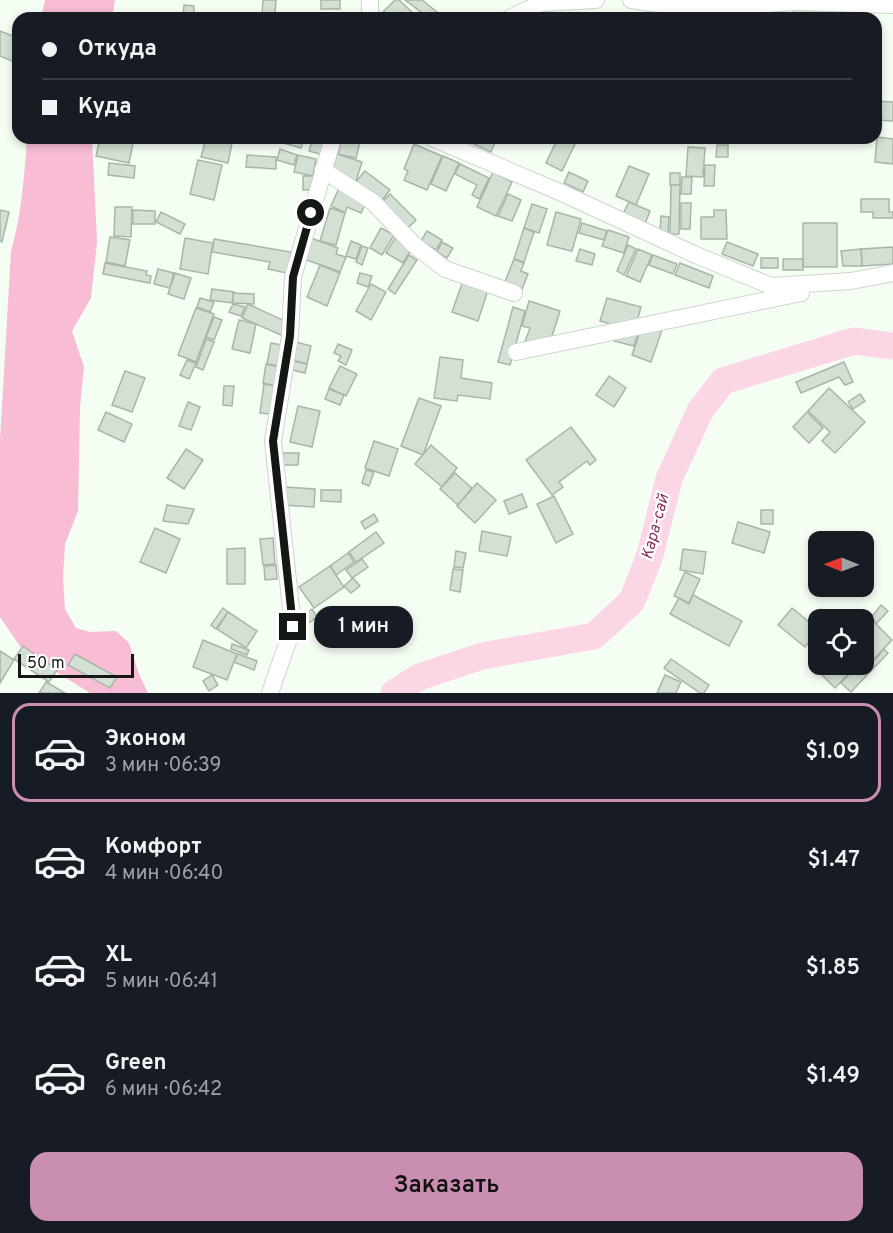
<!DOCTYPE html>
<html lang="ru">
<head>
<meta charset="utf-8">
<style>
  :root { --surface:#171b24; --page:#20242c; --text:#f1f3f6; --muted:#9ea1a6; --line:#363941; --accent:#cb8eb3 }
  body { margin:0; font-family:Overpass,sans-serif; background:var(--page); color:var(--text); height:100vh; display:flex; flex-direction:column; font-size:22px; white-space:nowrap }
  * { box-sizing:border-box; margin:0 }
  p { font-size:20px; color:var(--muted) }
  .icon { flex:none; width:33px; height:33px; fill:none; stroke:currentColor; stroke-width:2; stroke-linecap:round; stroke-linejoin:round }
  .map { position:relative; height:693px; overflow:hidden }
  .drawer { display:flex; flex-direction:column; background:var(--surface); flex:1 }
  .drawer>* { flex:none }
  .hud { position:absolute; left:12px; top:12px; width:870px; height:132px; border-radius:18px; box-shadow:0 3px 9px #0003; display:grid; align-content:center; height:132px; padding:0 30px; background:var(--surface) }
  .needle { width:39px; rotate:271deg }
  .fabs { position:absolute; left:808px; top:531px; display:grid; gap:12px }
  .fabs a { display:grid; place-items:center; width:66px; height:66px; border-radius:12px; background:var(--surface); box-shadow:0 3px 9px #0003; font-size:30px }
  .scale { position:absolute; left:18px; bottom:15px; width:116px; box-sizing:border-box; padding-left:6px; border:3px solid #141814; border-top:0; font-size:16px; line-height:21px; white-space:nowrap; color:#141814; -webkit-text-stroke:4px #fff; paint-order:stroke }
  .end { position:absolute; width:27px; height:27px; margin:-14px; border:8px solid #141814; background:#fff; box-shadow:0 0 0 3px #fff }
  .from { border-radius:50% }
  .bubble { position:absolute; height:42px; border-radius:18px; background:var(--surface); box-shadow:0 3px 9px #0003; font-size:20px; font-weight:600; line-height:42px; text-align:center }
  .hud b { display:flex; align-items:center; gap:21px; height:57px; font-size:22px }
  .hud b+b { border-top:2px solid var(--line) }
  .hud i { width:15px; height:15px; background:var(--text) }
  ul { padding:10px 0 0; list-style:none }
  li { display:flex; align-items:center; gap:18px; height:99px; margin:0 12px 9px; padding:0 18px; border:3px solid transparent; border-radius:18px }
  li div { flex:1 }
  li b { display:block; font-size:22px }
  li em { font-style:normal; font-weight:600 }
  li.on { border-color:var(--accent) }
  li>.icon { width:54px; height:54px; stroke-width:1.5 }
  .action { display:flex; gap:12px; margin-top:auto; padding:12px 30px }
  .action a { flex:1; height:69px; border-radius:18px; background:var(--accent); color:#111; font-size:24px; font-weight:600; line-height:69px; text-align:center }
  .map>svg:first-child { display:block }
  .green { fill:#f9bcd5 }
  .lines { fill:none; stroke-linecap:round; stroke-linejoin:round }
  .river { stroke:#fbd6e5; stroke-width:27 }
  .building { fill:#d4e0d3; stroke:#aab5a9; stroke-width:1.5 }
  .minor-casing { stroke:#cbd7ca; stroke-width:18 }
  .minor { stroke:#fff; stroke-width:16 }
  .route { stroke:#141814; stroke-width:8 }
  .labels { text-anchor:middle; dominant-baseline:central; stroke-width:4.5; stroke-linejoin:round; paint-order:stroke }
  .water-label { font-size:16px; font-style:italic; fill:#8c2a5c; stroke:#fff }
</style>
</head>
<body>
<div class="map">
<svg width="893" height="693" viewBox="0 0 893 693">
  <rect width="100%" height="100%" fill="#f5fef3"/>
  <g class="green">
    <polygon points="45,0 115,0 112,18 41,18"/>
    <path d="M27,138H92L97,242L91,298L72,331L84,367L80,407L78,511L65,544L63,578L65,609L76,628L90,632L116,631L129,643L139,674L148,693H90L24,652L0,617V440L11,251C22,213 24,177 27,138Z"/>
  </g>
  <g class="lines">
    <polyline class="river" points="394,693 419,677 482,656 594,636 632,601 650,555 669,479 700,411 723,381 854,341 893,346"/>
  </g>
  <g class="building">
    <polygon points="263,0 276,0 275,14 262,13"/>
    <rect x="321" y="0" width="19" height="9"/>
    <polygon points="395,0 399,0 415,15 412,18 385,18 381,14"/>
    <polygon points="405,0 422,0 443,17 429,18"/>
    <polygon points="184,5 194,6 194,18 183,18"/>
    <rect x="793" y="10" width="29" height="8"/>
    <polygon points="525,12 567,13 567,18 524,18"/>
    <polygon points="587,13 610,14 610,18 587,18"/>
    <polygon points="0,31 18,38 18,46 12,61 0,56"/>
    <polygon points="876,101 893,102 893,121 876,120"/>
    <polygon points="877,137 893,139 893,164 875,162"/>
    <polygon points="100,138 134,138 129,163 96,156"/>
    <polygon points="206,138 233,138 228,163 201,157"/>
    <polygon points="281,138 304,138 301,148 280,142"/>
    <polygon points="313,138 325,138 320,154 309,151"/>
    <polygon points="342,138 361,138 356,158 338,154"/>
    <polygon points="461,138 497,138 491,152"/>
    <polygon points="558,138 575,144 562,171 546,163"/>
    <polygon points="414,144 442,156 427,190 404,180 408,171 404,169"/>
    <polygon points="717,145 728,145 728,157 716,157"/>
    <polygon points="688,147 705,148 703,177 686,176"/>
    <polygon points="280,149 297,155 294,165 277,160"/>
    <polygon points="337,154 362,162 356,181 331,173"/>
    <polygon points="247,155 276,157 276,169 246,167"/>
    <polygon points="298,155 316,159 313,176 294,172"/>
    <polygon points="443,156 459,163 446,191 431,184"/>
    <polygon points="198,160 222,165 214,200 190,194"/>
    <polygon points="109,163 135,166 134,178 108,175"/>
    <polygon points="460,164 489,178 479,199 472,195 477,185 455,174"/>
    <polygon points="705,165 715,165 714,186 704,186"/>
    <polygon points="629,166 649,174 636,205 616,196"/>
    <polygon points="365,171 390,190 380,203 355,183"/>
    <polygon points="493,172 512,182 496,216 477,207"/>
    <polygon points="569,172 588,181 583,192 564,183"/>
    <rect x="670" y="173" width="10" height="12"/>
    <rect x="303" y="176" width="13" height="14"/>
    <polygon points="682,177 692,177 691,194 681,194"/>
    <polygon points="671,185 680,185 679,234 670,234"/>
    <polygon points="339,188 367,200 361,213 347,207 345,213 331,206"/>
    <polygon points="390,194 416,220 406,230 381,203"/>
    <polygon points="508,194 521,200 512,221 498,216"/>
    <polygon points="861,199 889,199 889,212 893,212 893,218 873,218 873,212 861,212"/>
    <polygon points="629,202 650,211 645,224 623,214"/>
    <polygon points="681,203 691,203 690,229 681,229"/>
    <polygon points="532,204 547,209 539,233 524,228"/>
    <polygon points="115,207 132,207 131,237 114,236"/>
    <polygon points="330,208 345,213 336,245 320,241"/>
    <polygon points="0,210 9,212 2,242 0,241"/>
    <polygon points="133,210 155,211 155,224 133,224"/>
    <polygon points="714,210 726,210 727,239 701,239 701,217 714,217"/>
    <polygon points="161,212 185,224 180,234 156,222"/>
    <polygon points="556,212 581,219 572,251 547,245"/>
    <polygon points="661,216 669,217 668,233 660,233"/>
    <polygon points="582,223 607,231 604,240 579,233"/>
    <rect x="803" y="223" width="34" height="44"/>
    <polygon points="381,228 394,235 382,255 370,248"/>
    <polygon points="524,228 534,232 524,262 514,259"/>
    <polygon points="608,230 629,237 624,253 602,246"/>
    <polygon points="427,231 442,240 436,250 421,241"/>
    <polygon points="110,237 130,240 125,266 106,262"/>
    <polygon points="185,238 213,243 208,274 180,269"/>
    <polygon points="311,238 338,248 336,254 346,257 340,272 304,259"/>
    <polygon points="395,238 412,248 403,263 386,253"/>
    <polygon points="214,239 291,252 287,273 268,269 270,262 212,252"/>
    <polygon points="351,241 361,245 356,259 346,256"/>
    <polygon points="442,242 453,248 447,258 437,252"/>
    <polygon points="727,242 758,254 753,266 722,254"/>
    <polygon points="628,245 636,249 624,275 617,271"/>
    <polygon points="362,246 368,248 362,265 356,262"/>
    <polygon points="893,247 893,264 862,266 861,249"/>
    <polygon points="580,249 595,254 592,265 576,261"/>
    <polygon points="638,249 652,255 640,282 626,276"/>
    <polygon points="861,249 862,266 843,266 841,251"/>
    <polygon points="409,255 417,260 395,294 388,289"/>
    <polygon points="653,255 677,264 673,274 649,265"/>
    <rect x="761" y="258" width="17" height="10"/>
    <polygon points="514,259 524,263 521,271 528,274 522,289 505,282"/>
    <rect x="783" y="259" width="20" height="11"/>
    <polygon points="105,263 147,271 146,275 151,276 150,283 103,274"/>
    <polygon points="680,263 713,276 709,288 675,275"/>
    <polygon points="320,265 340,273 327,306 307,297"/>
    <polygon points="158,269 174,273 170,288 154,284"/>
    <polygon points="175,273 191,278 184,299 168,294"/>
    <polygon points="360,273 372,276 368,287 357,283"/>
    <polygon points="463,281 488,290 478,321 452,312"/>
    <polygon points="371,284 386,292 371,320 356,311"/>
    <polygon points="212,289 234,292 232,303 210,300"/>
    <polygon points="233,293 254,294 254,304 233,303"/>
    <polygon points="200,298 214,302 210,312 197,307"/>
    <polygon points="607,298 641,307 637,321 641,323 634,346 614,341 614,325 600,321"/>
    <polygon points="529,301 560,311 547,352 524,344 530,328 522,326"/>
    <polygon points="233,304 245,307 241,316 229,312"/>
    <polygon points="248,304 287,322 281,335 242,318"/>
    <polygon points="513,307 525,311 510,365 498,362"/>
    <polygon points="196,308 214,314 196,362 178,355"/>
    <polygon points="214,317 222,320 214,340 206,337"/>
    <polygon points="239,320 256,324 250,353 232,349"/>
    <polygon points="643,323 662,330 651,362 632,355"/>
    <polygon points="206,339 214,342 203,370 196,367"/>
    <polygon points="296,342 311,346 307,364 292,360"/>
    <polygon points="271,343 282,345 279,366 267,364"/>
    <polygon points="338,344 352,350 346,365 338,361 341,356 334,353"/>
    <polygon points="440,357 463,360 461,378 492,383 490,399 458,395 457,401 434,398"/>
    <polygon points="187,360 196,363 189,379 180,375"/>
    <polygon points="294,361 307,364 305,373 292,370"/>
    <polygon points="844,362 853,382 845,385 839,377 801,393 796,382"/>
    <polygon points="266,364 279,367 275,386 263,383"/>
    <polygon points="340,366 357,374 346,396 329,388"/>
    <polygon points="125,371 145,378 132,412 112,405"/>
    <polygon points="609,376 626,388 614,407 596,395"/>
    <polygon points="264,384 275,386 270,414 260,413"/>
    <polygon points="224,386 234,386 232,406 223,405"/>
    <polygon points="829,388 865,422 835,453 822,441 830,432 808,411"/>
    <polygon points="329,389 344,395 340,405 325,399"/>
    <polygon points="860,394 865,401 853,409 848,402"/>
    <polygon points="419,398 441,406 423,455 401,446"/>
    <polygon points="188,402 200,407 191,430 179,426"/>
    <polygon points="298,406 320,411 312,447 290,442"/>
    <polygon points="106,412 132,424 124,442 98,430"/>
    <polygon points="807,412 823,428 809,443 793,427"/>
    <polygon points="571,427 596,460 590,465 587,461 559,482 563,487 552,495 526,460"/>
    <polygon points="374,441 398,449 389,476 365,468"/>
    <polygon points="431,445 457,468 442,487 415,464"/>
    <polygon points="186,449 203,460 184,489 167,478"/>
    <polygon points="283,453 299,453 298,465 283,465"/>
    <polygon points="366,470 374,472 369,486 362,483"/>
    <polygon points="455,473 472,488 458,505 440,489"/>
    <polygon points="477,483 496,500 475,523 457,506"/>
    <polygon points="285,487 315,489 314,507 284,505"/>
    <polygon points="321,490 341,490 341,502 321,501"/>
    <polygon points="522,494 527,507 509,514 504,501"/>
    <polygon points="554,496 573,534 556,543 537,504"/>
    <polygon points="167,505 194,509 188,524 163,521"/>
    <rect x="761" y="510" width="12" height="14"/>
    <polygon points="374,514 378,521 365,529 361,522"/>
    <polygon points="738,522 770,532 764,553 732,543"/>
    <polygon points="155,528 180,539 166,573 140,562"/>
    <polygon points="482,531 511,537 507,556 479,551"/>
    <polygon points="376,532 384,543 356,562 349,552"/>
    <polygon points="273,538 275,564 263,565 260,539"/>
    <polygon points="245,548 245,584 227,584 227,549"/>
    <polygon points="683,549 706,552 703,574 680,570"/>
    <polygon points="456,551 466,553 463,568 454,567"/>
    <polygon points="348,553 354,562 336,575 330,566"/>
    <polygon points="362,559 368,567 352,578 346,570"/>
    <polygon points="276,565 277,579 265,580 264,566"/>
    <polygon points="330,566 344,587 314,608 299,587"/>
    <polygon points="453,569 463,570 460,592 450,590"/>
    <polygon points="685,572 700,579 689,603 674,596"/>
    <polygon points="353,578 360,586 351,593 344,586"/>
    <polygon points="693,595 742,621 729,646 670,614 679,598 689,604"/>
    <polygon points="881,605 888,611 877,623 871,618"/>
    <polygon points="223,608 228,612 216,629 211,625"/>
    <polygon points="792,608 819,630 805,647 778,625"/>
    <polygon points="312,609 317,617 303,627 298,619"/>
    <polygon points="228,612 257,631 246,648 217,629"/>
    <polygon points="871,619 892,640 875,658 864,648 864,626"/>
    <polygon points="203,640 237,654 227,680 193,667"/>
    <polygon points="232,644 249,650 247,655 231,649"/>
    <polygon points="23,646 57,670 49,682 14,659"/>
    <polygon points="884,649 888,653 851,692 841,683 858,664 864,664 864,658 868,654 875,660"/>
    <polygon points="0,651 14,660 0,683"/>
    <polygon points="75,654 117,677 110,688 68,665"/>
    <polygon points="238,654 257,661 254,670 234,662"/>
    <polygon points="671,659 709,685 704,693 700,693 664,668"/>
    <polygon points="821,664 855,664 856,666 835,688 816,669"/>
    <polygon points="212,675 218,685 209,691 203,681"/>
    <polygon points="665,675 681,682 676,693 657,693"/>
    <polygon points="46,682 65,693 39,693"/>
  </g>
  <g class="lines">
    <defs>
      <g id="minor">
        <polyline points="370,0 370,18"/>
        <polyline points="631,0 679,7 737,6 797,2 893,5"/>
        <polyline points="510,18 541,3 596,0"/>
        <polyline points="432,138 562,193 696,255 771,286 851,281 893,273"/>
        <polyline points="323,170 373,202 413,244 445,269 514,293"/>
        <polyline points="516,352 801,293"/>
        <polyline points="270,693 293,627 273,441 290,336 293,277 333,138"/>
      </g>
    </defs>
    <use href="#minor" class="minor-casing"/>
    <use href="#minor" class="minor"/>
  </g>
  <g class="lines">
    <polyline class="route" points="293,627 273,441 290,336 293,277 311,213"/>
  </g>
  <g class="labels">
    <g class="water-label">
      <text transform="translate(656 527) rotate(-75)">Кара-сай</text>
    </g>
  </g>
</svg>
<div class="fabs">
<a><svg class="needle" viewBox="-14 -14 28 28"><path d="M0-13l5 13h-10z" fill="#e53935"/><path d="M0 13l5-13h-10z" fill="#9ea1a6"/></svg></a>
<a><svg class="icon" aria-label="locate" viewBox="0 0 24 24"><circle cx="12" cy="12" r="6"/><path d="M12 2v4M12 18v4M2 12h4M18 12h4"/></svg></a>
</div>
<div class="scale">50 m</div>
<i class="end from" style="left:311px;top:213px"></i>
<i class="end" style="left:293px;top:627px"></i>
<div class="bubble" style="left:314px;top:606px;width:99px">1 мин</div>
<div class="hud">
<b><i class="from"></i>Откуда</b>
<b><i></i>Куда</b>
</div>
</div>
<section class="drawer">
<ul>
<li class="on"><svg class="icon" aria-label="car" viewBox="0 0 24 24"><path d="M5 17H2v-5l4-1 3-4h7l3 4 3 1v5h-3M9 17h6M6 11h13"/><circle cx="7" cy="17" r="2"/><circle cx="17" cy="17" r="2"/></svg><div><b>Эконом</b><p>3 мин · 06:39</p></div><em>$1.09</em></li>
<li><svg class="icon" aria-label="car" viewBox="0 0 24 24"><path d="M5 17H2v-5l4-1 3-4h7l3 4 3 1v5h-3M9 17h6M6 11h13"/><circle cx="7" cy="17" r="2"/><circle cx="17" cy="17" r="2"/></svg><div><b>Комфорт</b><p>4 мин · 06:40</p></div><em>$1.47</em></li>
<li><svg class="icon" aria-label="car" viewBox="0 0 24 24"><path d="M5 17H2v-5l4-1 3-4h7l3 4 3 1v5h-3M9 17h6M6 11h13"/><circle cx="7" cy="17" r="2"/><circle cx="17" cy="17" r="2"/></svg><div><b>XL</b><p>5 мин · 06:41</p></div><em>$1.85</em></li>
<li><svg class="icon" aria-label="car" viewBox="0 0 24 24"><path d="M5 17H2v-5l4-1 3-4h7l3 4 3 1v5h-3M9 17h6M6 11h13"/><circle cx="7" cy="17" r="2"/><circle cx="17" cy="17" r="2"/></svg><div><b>Green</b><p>6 мин · 06:42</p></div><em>$1.49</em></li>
</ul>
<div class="action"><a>Заказать</a></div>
</section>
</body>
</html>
